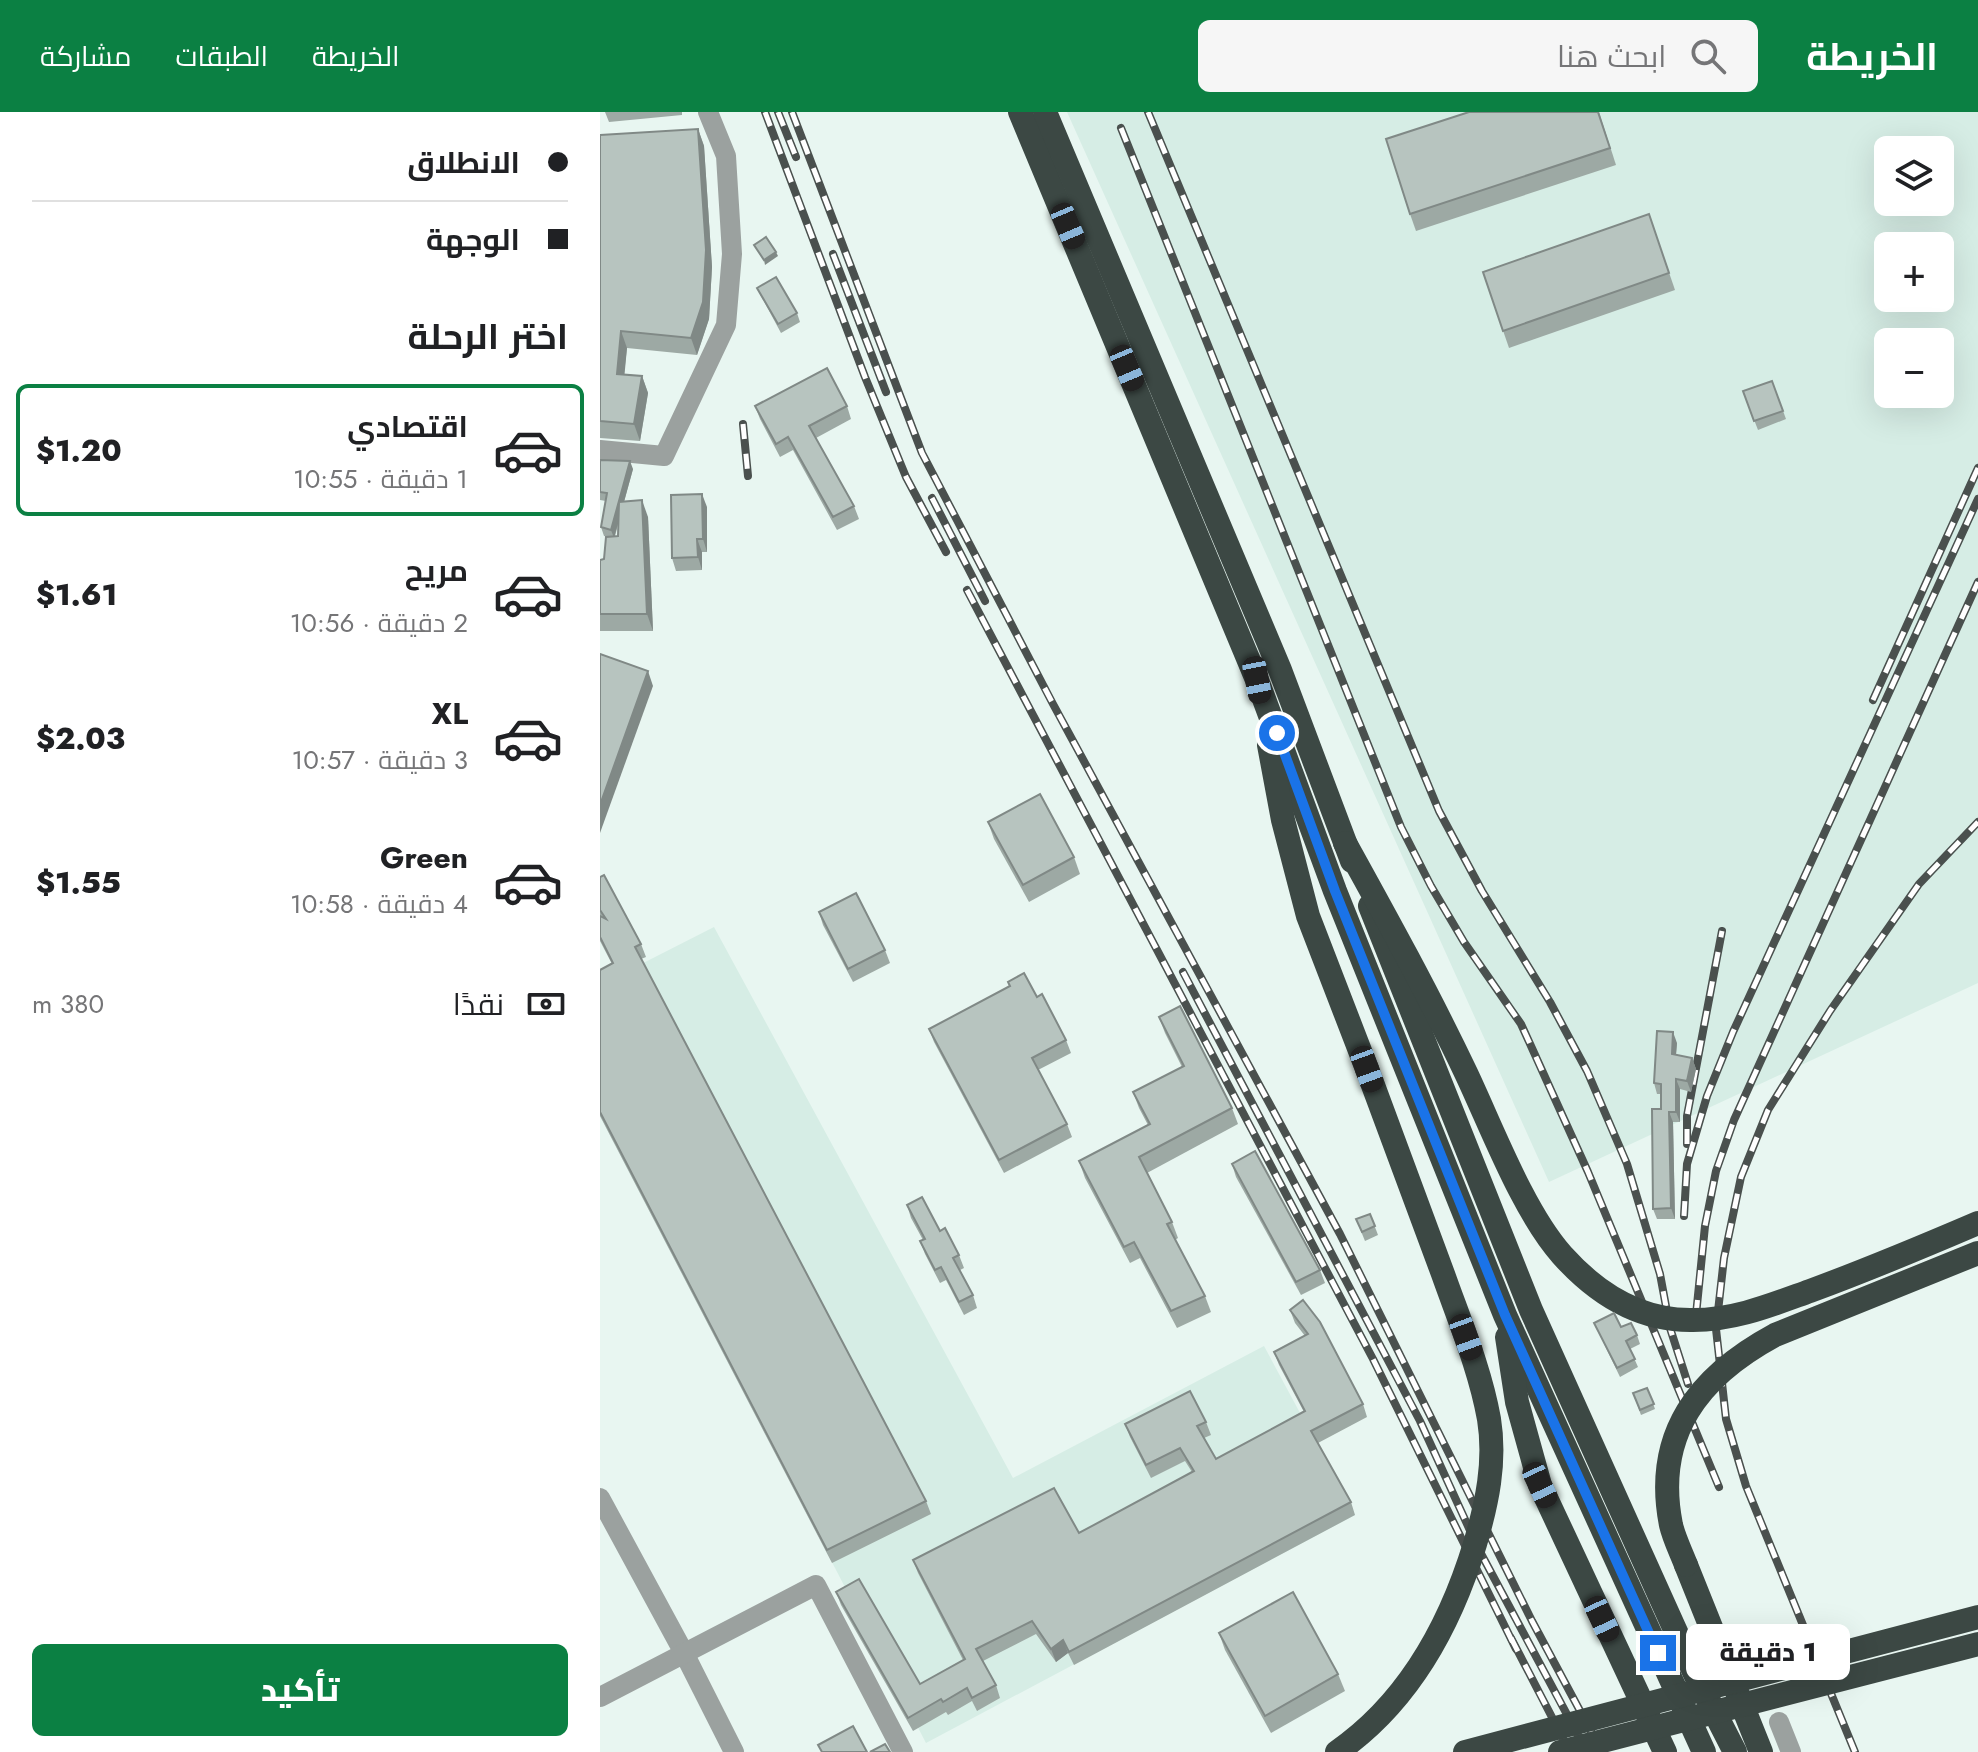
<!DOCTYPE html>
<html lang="ar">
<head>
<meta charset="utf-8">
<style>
  :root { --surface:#fff; --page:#f6f6f6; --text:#202124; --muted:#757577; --line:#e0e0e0; --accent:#0b8043 }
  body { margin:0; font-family:Jost,Cairo,sans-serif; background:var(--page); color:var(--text); direction:rtl; height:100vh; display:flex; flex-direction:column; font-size:30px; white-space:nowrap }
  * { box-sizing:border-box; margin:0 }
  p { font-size:26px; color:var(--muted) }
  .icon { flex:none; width:44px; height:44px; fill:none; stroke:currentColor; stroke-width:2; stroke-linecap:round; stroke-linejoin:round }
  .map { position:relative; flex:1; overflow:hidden; direction:ltr }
  .details { display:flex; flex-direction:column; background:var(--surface); width:600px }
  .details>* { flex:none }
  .top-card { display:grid; align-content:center; height:176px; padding:0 32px; background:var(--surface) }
  .tools { position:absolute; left:1274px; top:24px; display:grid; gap:16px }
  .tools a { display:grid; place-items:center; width:80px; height:80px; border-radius:12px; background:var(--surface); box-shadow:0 8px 32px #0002; font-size:40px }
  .end { position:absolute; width:36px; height:36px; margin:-18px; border:10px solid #1a73e8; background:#fff; box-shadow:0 0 0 4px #fff }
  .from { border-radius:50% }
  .bubble { position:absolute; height:56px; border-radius:12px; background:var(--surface); box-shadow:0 8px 32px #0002; font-size:26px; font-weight:800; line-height:56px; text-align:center; direction:rtl }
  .car { position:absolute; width:24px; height:48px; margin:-24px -12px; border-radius:10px; box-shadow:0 0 6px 2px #0007; background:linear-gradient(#222 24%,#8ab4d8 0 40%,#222 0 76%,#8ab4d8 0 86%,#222 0) }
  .top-card b { display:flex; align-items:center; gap:28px; height:76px; font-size:30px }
  .top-card b+b { border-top:2px solid var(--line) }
  .top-card i { width:20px; height:20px; background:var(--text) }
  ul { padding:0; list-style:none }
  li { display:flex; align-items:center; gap:24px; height:132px; margin:0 16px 12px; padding:0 16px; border:4px solid transparent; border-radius:12px }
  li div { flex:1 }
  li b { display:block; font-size:30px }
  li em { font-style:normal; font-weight:800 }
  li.active { border-color:var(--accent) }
  li>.icon { width:72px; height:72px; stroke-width:1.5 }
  h2 { padding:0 32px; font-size:36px; line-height:96px }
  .pay { display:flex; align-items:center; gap:20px; height:88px; padding:0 32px; font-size:30px }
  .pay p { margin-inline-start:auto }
  .button { display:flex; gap:16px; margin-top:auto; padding:16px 32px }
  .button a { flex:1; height:92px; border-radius:12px; background:var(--accent); color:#fff; font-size:32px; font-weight:800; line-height:92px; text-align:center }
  header { display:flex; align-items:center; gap:48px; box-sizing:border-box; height:112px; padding:0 40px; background:var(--accent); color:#fff }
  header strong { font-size:38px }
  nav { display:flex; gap:44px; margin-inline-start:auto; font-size:28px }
  .search { width:560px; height:72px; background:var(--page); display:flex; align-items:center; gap:20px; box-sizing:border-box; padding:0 28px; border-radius:12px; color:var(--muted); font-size:30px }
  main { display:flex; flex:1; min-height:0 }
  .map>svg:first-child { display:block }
  .built { fill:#d6ede5; fill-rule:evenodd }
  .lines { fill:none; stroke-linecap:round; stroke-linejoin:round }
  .minor { stroke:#9ba19f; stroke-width:20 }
  .highway { stroke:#3c4844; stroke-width:24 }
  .rail-casing { stroke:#4a504e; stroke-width:8 }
  .rail { stroke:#fff; stroke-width:5; stroke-dasharray:15; stroke-linecap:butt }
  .highway-bridge { stroke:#3c4844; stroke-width:24 }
  .wall { fill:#9da9a4; fill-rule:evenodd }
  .shaded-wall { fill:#808986 }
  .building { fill:#b7c4bf; stroke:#808986; stroke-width:2 }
  .route { stroke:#1a73e8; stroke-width:10 }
</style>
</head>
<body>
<header>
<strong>الخريطة</strong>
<div class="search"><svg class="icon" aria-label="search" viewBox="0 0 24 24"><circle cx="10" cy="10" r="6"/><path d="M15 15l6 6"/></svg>ابحث هنا</div>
<nav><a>الخريطة</a><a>الطبقات</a><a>مشاركة</a></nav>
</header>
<main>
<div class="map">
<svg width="1378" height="1640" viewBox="0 0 1378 1640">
  <rect width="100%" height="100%" fill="#e8f6f1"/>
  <g class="built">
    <path d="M467,0H1378V871L949,1070ZM1288,38H1340V90H1288ZM1288,134H1340V186H1288ZM1288,230H1340V282H1288Z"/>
    <polygon points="114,815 413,1366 664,1234 755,1403 326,1631 0,1004 0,873"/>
  </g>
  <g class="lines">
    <g class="minor">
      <polyline points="0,338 64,344 126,213 132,142 126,44 108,0"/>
      <polyline points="0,1386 84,1541 134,1640"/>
      <polyline points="0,1585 216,1473 303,1640"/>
      <polyline points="1179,1610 1191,1640"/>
    </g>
    <g class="highway">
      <polyline points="420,0 657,568 735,779 905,1203 1104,1640"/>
      <polyline points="445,0 680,558 752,749"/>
      <polyline points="669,633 683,708 708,804 767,957"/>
      <polyline points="770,794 931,1198 1095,1562 1135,1640"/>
      <polyline points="907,1225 917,1290 940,1373 1065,1640"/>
      <polyline points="1086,1453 1161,1640"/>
    </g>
    <defs>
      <g id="rail">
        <polyline points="165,0 265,265 306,365 346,440"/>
        <polyline points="178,0 196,45"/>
        <polyline points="192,0 322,341 453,592 740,1122 932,1509 1002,1640"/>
        <polyline points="548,0 839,699 882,779 950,890 987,959 1027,1052 1060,1162 1070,1216 1088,1272"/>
        <polyline points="521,16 801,715 831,774 864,830 921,912 988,1060 1119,1375"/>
        <polyline points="233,142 286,280"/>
        <polyline points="143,312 148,364"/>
        <polyline points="332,386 385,489"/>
        <polyline points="367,478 773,1247 916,1537"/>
        <polyline points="1273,588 1378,356"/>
        <polyline points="583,860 820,1309 878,1436 987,1640"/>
        <polyline points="1087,1032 1087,1004 1122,819"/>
        <polyline points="1084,1104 1087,1052 1107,984 1133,920 1378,387"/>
        <polyline points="1096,1203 1105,1114 1116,1059 1134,1008 1378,470"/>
        <polyline points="911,1526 970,1640"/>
        <polyline points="1255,1640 1146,1374 1126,1307 1116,1217 1124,1146 1141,1065 1168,998 1230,899 1319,772 1378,710"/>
      </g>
    </defs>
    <use href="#rail" class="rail-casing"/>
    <use href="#rail" class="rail"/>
    <g class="highway-bridge">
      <path d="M745,731C787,807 829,883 866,961C892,1016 923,1099 962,1143C996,1181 1040,1209 1093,1208C1135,1208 1171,1193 1210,1179C1267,1158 1322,1135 1378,1111"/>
      <path d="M1086,1453C1081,1440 1074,1426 1071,1413C1053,1322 1099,1264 1175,1223L1378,1141"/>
      <path d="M737,1640C809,1590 850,1514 875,1432C887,1391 896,1350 889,1307C880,1257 860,1210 843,1162C818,1094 792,1026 767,957"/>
      <polyline points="865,1640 1378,1505"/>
      <polyline points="960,1640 1378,1532"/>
    </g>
  </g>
  <g class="wall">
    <polygon points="5,0 82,0 82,3 9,10"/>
    <polygon points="999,0 1016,53 816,119 810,102"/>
    <polygon points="98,17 104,34 112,155 109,207 97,243 27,236 24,262 42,264 48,281 40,329 0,326 0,23"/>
    <polygon points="1049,102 1075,178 909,236 883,160"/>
    <polygon points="157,176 197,201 200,210 181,221 161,184"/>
    <polygon points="1172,269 1186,307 1158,318 1143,279"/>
    <polygon points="155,294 247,294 251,307 216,326 254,394 259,407 237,418 193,338 180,345 160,307"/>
    <path d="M0,348L33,357L24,390L48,405L53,519H0V448L4,447L9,425L4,424L1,415L6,389L0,388ZM19,409L18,424H15Z"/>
    <polygon points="107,395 107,440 102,440 102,458 76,459 72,446"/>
    <polygon points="388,710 474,745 480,762 429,790 394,727"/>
    <polygon points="0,765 41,832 46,845 41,847 326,1389 331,1402 232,1451 0,1004 0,858 12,852 0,829"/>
    <polygon points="219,800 285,838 290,851 253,870 223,813"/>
    <polygon points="437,885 466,928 471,941 438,958 467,1012 472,1025 404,1061 334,930 329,917"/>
    <polygon points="559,905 632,996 638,1012 547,1061 572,1110 578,1126 575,1128 605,1184 611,1200 577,1216 540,1146 530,1151 485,1066 479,1049 548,1013 539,996 533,980 582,955 565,921"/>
    <polygon points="1077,931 1076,943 1092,946 1096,957 1091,980 1080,977 1080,1010 1073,1010 1075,1107 1057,1107 1053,1097 1061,997 1061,982 1057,982 1054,971"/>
    <polygon points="632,1052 720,1158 725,1171 701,1183 636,1065"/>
    <polygon points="307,1093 340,1119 359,1143 364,1156 360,1158 373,1183 377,1196 364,1203 346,1168 340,1171 325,1142 320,1129 323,1128 311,1106"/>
    <polygon points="770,1102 778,1123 765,1129 756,1107"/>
    <polygon points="690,1198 763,1292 767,1305 718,1331 751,1390 755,1403 474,1553 468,1541 456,1550 436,1522 383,1549 396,1573 400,1586 377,1599 372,1589 348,1603 346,1600 313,1619 241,1493 236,1480 320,1572 363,1548 318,1461 313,1448 479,1421 592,1360 585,1349 551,1366 530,1325 525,1312 606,1310 611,1323 604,1326 616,1347 704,1300 679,1253 674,1240 705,1224 695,1211"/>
    <polygon points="994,1211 1021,1215 1037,1223 1040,1232 1030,1237 1038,1255 1020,1265"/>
    <polygon points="1047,1276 1055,1297 1041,1303 1033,1281"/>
    <polygon points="619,1521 738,1562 745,1579 671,1621 625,1538"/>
  </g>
  <g class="shaded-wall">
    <polygon points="98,17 104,34 112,155 109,207 97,243 91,226"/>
    <polygon points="176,140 178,144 165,153 164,148"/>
    <polygon points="21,219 27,236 23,278 17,262"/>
    <polygon points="42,264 48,281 40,329 34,312"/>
    <polygon points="30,349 33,357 14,426 11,418"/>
    <polygon points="102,382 107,395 107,440 103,427"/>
    <polygon points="42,388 48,405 53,519 47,502"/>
    <polygon points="97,427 102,440 102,458 98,445"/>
    <polygon points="48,559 53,574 0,721 0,693"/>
    <polygon points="1073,920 1077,931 1075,953 1072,942"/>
    <polygon points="1092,946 1096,957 1091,980 1087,969"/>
    <polygon points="1076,967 1080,977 1080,1010 1076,1000"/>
    <polygon points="1069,1000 1073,1010 1075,1107 1071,1096"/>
    <polygon points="463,1528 468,1541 456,1550 451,1537"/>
  </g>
  <g class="building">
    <polygon points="869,0 998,0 1010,36 810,102 786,27"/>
    <polygon points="98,17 106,138 103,190 91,226 21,219 17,262 42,264 34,312 0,309 0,23"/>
    <polygon points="1049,102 1069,161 903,219 883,160"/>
    <polygon points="166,125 176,140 164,148 154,133"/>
    <polygon points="176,165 197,201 178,212 157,176"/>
    <polygon points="227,256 247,294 209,314 254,394 233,405 188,325 176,332 155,294"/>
    <polygon points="1172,269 1183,299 1154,309 1143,279"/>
    <polygon points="0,348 30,349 11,418 1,415 7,381 0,380"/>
    <polygon points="102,382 103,427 97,427 98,445 72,446 71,383"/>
    <polygon points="42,388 47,502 0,502 0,448 4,447 6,425 18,424 19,390"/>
    <polygon points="0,542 48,559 0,693"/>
    <polygon points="440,682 474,745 423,773 388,710"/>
    <polygon points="4,763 41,832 35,835 326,1389 227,1438 0,1000 0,858 13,851 0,825 0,804 6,807 0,798 0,765"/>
    <polygon points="256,781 285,838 248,857 219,800"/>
    <polygon points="424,861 437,885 442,882 466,928 432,946 467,1012 399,1048 329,917 410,874 408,870"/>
    <polygon points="580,894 632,996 539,1045 572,1110 567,1112 605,1184 571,1199 534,1130 524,1135 479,1049 550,1012 533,980 584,954 559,905"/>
    <polygon points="1057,919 1073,920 1072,942 1092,946 1087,969 1076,967 1076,1000 1069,1000 1071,1096 1053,1097 1052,997 1061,997 1061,972 1054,971"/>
    <polygon points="655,1039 720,1158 696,1170 632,1052"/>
    <polygon points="322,1085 340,1119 345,1116 359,1143 353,1146 373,1183 359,1190 341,1155 335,1158 320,1129 325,1127 307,1093"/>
    <polygon points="770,1102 775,1114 762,1120 756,1107"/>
    <polygon points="703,1188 720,1210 763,1292 711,1319 751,1390 469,1540 463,1528 451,1537 432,1509 376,1537 396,1573 372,1586 367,1576 343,1590 341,1587 308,1606 236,1480 259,1467 320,1572 365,1547 313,1448 454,1376 479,1421 594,1359 580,1336 546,1353 525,1312 590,1279 606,1310 597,1314 616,1347 705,1299 674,1240 708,1222 690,1198"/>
    <polygon points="1014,1201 1021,1215 1031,1211 1037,1223 1026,1229 1035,1247 1017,1256 994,1211"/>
    <polygon points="1047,1276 1054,1292 1040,1298 1033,1281"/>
    <polygon points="693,1480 738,1562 665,1604 619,1521"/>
    <polygon points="253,1614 267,1640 222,1640 218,1633"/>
    <polygon points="285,1632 290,1640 270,1640"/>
  </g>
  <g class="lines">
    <polyline class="route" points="677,621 735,779 905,1203 1058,1541"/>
  </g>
</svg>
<div class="tools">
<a><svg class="icon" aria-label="layers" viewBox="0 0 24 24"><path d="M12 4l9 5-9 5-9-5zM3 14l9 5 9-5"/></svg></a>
<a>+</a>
<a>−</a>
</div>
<i class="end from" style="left:677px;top:621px"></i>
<i class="end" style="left:1058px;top:1541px"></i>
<div class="bubble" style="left:1086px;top:1512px;width:164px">1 دقيقة</div>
<i class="car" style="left:468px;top:114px;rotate:157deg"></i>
<i class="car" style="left:527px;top:256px;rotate:157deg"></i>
<i class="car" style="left:657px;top:568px;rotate:169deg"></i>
<i class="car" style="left:767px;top:957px;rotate:160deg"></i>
<i class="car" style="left:866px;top:1225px;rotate:160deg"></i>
<i class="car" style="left:940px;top:1373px;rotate:155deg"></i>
<i class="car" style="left:1002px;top:1507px;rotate:155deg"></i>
</div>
<section class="details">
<div class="top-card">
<b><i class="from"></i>الانطلاق</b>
<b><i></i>الوجهة</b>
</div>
<h2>اختر الرحلة</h2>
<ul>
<li class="active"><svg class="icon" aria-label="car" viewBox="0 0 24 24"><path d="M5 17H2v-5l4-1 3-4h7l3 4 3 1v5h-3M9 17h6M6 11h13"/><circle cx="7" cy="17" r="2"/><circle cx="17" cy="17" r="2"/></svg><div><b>اقتصادي</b><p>1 دقيقة · 10:55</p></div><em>$1.20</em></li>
<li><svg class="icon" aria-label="car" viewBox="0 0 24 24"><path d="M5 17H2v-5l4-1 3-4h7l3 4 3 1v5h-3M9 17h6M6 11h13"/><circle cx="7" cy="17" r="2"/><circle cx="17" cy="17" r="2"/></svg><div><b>مريح</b><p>2 دقيقة · 10:56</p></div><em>$1.61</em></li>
<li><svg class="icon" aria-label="car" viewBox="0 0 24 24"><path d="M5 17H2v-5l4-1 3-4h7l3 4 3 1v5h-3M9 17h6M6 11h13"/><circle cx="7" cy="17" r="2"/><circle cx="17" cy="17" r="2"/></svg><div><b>XL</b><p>3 دقيقة · 10:57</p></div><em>$2.03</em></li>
<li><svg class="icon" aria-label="car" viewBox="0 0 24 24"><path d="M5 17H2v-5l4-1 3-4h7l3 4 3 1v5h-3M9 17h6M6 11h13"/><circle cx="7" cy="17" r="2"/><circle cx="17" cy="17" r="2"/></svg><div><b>Green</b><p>4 دقيقة · 10:58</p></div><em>$1.55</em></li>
</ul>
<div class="pay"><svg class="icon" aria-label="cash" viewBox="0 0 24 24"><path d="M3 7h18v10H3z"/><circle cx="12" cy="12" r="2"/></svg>نقدًا<p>380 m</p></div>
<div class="button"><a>تأكيد</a></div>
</section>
</main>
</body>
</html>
